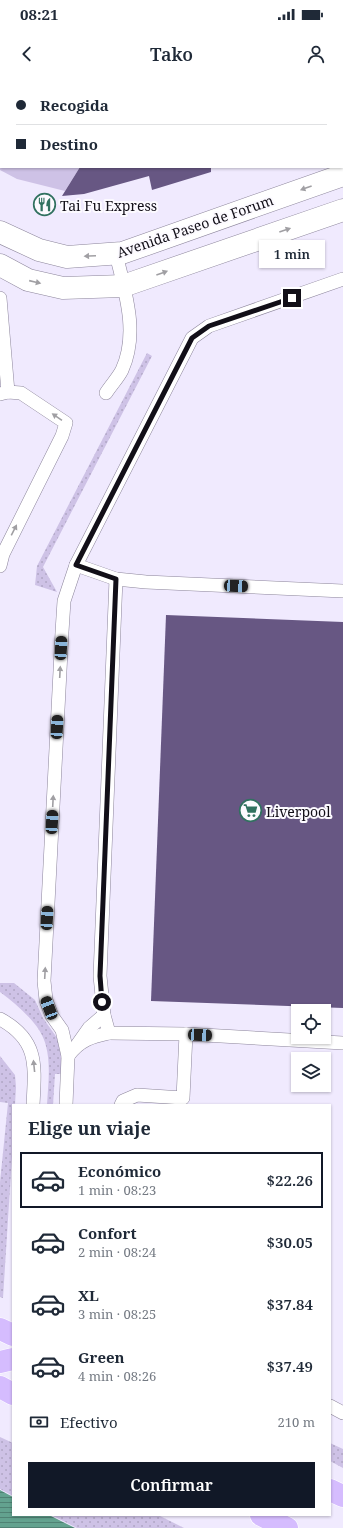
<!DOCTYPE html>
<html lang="es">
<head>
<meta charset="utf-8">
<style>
  :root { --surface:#fff; --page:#f6f6f7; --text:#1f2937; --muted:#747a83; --line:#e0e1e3; --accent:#111827 }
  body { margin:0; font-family:"Noto Serif",serif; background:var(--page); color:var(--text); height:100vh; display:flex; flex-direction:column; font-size:15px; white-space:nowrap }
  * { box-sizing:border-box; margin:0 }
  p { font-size:13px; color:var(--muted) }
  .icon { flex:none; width:22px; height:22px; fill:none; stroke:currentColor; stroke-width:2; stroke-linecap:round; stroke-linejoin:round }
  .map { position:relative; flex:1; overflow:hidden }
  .panel { position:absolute; left:12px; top:1024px; width:319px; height:412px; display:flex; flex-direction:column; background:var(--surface); border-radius:0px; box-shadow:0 1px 3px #0004 }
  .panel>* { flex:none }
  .top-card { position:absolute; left:0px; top:0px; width:343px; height:88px; box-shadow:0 1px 3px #0004; display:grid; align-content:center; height:88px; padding:0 16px; background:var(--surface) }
  .controls { position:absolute; left:291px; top:924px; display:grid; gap:8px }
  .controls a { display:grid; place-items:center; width:40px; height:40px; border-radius:0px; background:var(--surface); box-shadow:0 1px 3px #0004; font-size:20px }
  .end { position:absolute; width:18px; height:18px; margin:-9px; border:5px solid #120f18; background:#fff; box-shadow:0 0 0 2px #fff }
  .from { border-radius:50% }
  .bubble { position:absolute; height:28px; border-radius:0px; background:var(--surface); box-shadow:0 1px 3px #0004; font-size:13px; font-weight:600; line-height:28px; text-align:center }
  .car { position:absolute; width:12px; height:24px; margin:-12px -6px; border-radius:5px; box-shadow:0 0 3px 1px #0007; background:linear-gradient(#222 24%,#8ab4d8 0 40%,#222 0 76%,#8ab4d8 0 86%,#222 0) }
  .top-card b { display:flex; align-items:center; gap:14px; height:38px; font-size:15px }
  .top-card b+b { border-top:1px solid var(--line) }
  .top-card i { width:10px; height:10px; background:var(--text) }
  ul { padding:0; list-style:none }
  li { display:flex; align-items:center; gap:12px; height:56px; margin:0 8px 6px; padding:0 8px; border:2px solid transparent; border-radius:0px }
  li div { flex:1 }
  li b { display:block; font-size:15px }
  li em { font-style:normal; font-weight:600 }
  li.current { border-color:var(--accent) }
  li>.icon { width:36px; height:36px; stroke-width:1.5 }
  h2 { padding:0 16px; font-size:18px; line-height:48px }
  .pay { display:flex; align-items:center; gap:10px; height:44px; padding:0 16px; font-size:15px }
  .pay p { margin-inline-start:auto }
  .action { display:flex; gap:8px; margin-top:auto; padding:8px 16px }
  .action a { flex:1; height:46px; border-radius:0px; background:var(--accent); color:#fff; font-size:16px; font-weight:600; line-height:46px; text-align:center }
  .status { display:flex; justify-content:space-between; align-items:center; height:28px; padding:0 20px; background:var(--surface); direction:ltr }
  .status svg { height:11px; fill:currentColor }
  header { display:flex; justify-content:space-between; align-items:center; height:52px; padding:0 16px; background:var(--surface); font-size:18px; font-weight:600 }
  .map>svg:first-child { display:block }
  .green { fill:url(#green-dots) }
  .pitch { fill:#cec2e6 }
  .water { fill:url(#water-rules) }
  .building { fill:#675783 }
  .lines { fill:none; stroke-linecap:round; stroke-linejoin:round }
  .service-casing { stroke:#8c859b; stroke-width:14 }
  .tertiary-casing { stroke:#8c859b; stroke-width:23 }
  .primary-casing { stroke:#fff; stroke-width:23 }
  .service { stroke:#fff; stroke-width:13 }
  .tertiary { stroke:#fff; stroke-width:22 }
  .primary { stroke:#d5bcfe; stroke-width:22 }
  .oneway { fill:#a09fa3 }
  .route { stroke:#120f18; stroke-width:5 }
  .labels { text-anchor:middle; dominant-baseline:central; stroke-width:4; stroke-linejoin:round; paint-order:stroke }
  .poi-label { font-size:14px; fill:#120f18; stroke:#fcfaff; text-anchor:start }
  .street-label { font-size:14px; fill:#120f18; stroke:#fcfaff }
</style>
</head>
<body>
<div class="status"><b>08:21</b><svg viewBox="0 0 49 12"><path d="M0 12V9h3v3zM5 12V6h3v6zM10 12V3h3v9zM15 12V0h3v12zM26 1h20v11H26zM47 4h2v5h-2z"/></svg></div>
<header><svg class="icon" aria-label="back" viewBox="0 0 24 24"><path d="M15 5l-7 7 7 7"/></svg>Tako<svg class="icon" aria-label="person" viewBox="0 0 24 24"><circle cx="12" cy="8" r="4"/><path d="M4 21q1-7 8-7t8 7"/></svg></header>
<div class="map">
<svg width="343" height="1448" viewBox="0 0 343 1448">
  <defs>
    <pattern id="green-dots" width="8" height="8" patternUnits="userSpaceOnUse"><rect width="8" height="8" fill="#cec2e6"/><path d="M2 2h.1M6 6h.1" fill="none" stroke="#b0a6c5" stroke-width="1.8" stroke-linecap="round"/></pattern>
    <pattern id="water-rules" width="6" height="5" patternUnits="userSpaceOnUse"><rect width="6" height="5" fill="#63a28f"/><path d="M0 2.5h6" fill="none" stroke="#508274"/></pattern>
  </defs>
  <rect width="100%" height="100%" fill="#f0eafe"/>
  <g class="green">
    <polygon points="147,273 152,276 43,487 57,512 35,505 37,486"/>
    <path d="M0,903H14L35,920L43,938L60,962L62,973L61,994H55L53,1025H47C48,1006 51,985 46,966C41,944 17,925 0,912Z"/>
    <polygon points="0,976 15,995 16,1007 15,1025 13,1025 13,1061 3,1218 0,1217 0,1102 8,1023 0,1022"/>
    <polygon points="0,1357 13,1363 13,1416 0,1409"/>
    <polygon points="330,1363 343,1369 343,1388 330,1381"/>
    <polygon points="51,1435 158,1435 184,1448 77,1448"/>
  </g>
  <polygon class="pitch" points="0,0 131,0 1,1 1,87 80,87 65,111 17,99 0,90"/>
  <polygon class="water" points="0,1410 13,1417 13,1435 49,1435 75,1448 0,1448"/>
  <g class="building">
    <polygon points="80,87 211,87 211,92 152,110 149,96 84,114 62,116"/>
    <polygon points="166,535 343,542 343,928 151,921"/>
  </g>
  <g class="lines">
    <defs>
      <g id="service">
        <polyline points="0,218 8,312"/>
        <path d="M106,313C111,305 118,298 122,290C139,253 125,212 116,174"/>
        <polyline points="0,314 8,312 21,313 66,343 62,356 3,474 0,486"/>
        <polyline points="116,499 76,485 192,258 209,246 343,199"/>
        <polyline points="343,511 146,502 116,499 100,896 104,935 109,953 186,954 343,963"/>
        <path d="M0,939C39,960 35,986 33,1025"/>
        <polyline points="77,965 89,948 104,935"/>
        <path d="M68,976C80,960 91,957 109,953"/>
        <polyline points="66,1025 68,976 62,950 52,936 46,920 44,901 62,552 64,521 76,485"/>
        <polyline points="121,1025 123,1021 137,1015 183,1018 186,954"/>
        <polyline points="330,1326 343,1333"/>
      </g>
      <g id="tertiary">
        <polyline points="0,152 39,170 67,177 122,173 343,95"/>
        <polyline points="0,185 28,200 63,208 123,206 343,130"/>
      </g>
      <g id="primary">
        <polyline points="0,1249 13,1255"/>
        <polyline points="0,1282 13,1279"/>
        <polyline points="0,1307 13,1314"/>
        <polyline points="330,1410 343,1416"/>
        <polyline points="261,1435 287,1448"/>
      </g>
    </defs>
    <use href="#service" class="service-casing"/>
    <use href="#tertiary" class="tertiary-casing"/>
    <use href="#primary" class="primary-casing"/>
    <use href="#service" class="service"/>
    <use href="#tertiary" class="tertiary"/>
    <use href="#primary" class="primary"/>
  </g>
  <defs><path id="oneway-solid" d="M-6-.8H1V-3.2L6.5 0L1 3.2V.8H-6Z"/></defs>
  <g class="oneway">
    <use href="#oneway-solid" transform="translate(306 108) rotate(160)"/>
    <use href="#oneway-solid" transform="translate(285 150) rotate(-19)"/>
    <use href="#oneway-solid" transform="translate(90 176) rotate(177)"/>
    <use href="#oneway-solid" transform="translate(162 193) rotate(-20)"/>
    <use href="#oneway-solid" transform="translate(35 202) rotate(13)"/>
    <use href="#oneway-solid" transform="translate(57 337) rotate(-146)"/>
    <use href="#oneway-solid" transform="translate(14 450) rotate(-63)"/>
    <use href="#oneway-solid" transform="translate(60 592) rotate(-87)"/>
    <use href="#oneway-solid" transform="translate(53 721) rotate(-87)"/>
    <use href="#oneway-solid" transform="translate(45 893) rotate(-87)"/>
    <use href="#oneway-solid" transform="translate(34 986) rotate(-96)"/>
  </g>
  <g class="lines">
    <polyline class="route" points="102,922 100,896 116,499 76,485 192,258 209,246 292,218"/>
  </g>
  <defs>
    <symbol id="restaurant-ring" viewBox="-11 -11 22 22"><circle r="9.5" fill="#fcfaff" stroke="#317160" stroke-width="1.5"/><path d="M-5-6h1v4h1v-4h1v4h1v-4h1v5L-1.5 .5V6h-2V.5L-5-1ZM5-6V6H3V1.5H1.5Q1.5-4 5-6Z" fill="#317160"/></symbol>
    <symbol id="supermarket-ring" viewBox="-11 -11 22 22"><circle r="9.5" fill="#fcfaff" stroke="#317160" stroke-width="1.5"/><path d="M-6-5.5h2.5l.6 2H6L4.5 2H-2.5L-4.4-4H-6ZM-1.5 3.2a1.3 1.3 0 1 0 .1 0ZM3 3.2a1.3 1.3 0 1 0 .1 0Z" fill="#317160"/></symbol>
  </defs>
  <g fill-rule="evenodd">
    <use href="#restaurant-ring" x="32" y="112" width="25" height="25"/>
    <use href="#supermarket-ring" x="238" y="718" width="25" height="25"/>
  </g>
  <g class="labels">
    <g class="poi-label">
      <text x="60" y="125">Tai Fu Express</text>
      <text x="266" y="731">Liverpool</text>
    </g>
    <g class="street-label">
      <text transform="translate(195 146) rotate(-19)">Avenida Paseo de Forum</text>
    </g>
  </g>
</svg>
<div class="controls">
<a><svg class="icon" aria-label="locate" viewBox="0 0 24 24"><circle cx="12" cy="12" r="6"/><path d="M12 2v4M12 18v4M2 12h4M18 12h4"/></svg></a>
<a><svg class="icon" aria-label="layers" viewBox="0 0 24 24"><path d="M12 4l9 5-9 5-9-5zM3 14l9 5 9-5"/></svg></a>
</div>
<i class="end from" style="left:102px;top:922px"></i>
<i class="end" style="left:292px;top:218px"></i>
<div class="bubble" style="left:259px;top:160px;width:66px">1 min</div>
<i class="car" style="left:236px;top:506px;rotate:93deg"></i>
<i class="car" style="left:61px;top:568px;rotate:3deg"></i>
<i class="car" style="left:57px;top:647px;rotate:3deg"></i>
<i class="car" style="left:52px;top:742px;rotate:3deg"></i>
<i class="car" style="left:47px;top:838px;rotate:3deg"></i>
<i class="car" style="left:49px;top:928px;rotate:339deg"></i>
<i class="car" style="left:200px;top:955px;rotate:93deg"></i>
<div class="top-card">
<b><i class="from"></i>Recogida</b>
<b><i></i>Destino</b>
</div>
<section class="panel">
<h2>Elige un viaje</h2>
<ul>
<li class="current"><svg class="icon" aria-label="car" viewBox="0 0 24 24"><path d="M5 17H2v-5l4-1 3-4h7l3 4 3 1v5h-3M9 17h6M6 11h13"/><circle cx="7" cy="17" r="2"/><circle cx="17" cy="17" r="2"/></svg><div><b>Económico</b><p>1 min · 08:23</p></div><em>$22.26</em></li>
<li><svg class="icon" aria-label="car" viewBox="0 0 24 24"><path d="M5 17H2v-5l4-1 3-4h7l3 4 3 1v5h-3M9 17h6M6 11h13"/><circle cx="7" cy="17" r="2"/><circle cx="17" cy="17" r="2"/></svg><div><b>Confort</b><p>2 min · 08:24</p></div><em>$30.05</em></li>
<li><svg class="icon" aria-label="car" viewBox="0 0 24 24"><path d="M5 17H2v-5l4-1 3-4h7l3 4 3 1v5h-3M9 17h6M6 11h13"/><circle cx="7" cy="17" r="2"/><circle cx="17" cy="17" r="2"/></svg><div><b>XL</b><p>3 min · 08:25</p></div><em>$37.84</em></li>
<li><svg class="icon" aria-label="car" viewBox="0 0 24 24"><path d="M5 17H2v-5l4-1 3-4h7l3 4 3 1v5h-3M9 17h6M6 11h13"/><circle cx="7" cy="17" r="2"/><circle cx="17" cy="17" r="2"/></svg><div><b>Green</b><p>4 min · 08:26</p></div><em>$37.49</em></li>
</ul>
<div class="pay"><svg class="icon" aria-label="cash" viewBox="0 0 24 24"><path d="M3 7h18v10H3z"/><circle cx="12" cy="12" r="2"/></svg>Efectivo<p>210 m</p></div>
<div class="action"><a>Confirmar</a></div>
</section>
</div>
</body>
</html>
